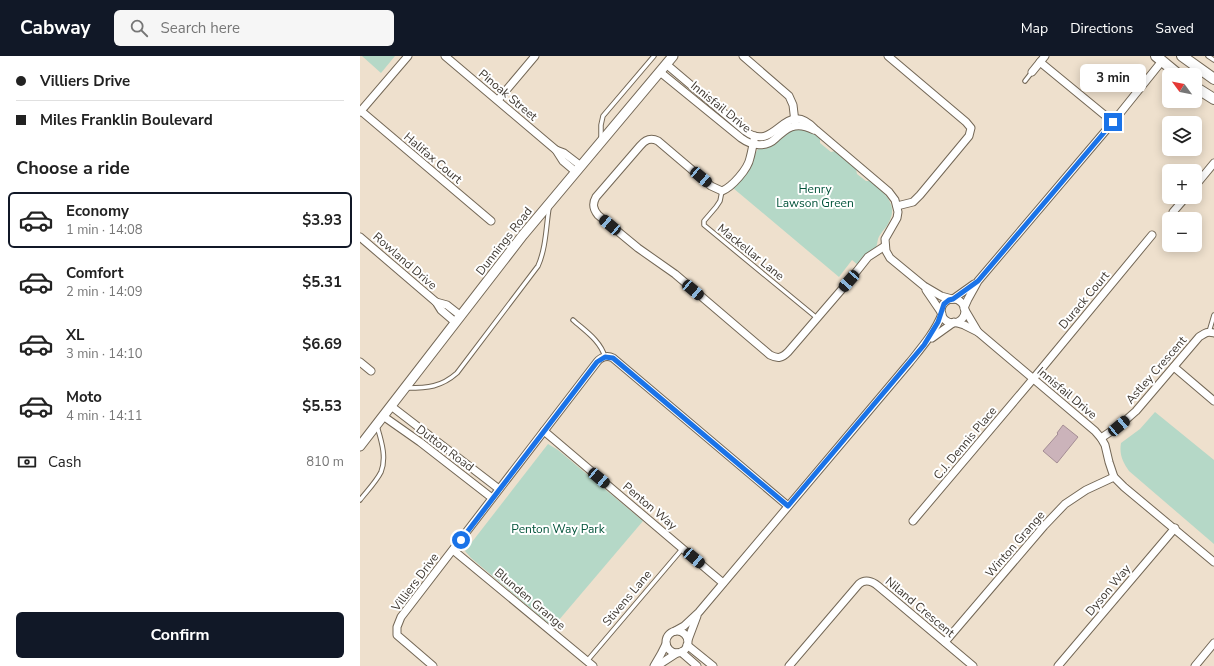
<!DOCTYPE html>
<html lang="en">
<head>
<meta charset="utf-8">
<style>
  :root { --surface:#fff; --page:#f6f6f6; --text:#222; --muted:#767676; --line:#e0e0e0; --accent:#111827 }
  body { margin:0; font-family:"Nunito Sans",sans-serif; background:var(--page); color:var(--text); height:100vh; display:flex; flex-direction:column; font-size:15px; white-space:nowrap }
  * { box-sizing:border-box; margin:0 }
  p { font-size:13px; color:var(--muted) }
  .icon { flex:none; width:22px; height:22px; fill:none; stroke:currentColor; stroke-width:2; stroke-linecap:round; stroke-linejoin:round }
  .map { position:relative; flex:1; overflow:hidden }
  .sheet { display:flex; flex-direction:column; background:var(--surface); width:360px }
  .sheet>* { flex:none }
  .top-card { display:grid; align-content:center; height:88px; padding:0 16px; background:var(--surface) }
  .needle { width:26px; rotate:302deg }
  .buttons { position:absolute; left:802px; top:12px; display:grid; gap:8px }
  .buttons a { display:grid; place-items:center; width:40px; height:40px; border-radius:6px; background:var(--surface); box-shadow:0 2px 10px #0003; font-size:20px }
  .end { position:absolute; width:18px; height:18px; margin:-9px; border:5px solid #1a73e8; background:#fff; box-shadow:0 0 0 2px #fff }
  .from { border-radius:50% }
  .bubble { position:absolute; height:28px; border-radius:6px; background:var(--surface); box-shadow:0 2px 10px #0003; font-size:13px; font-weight:700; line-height:28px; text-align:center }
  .car { position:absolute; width:12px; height:24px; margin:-12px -6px; border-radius:5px; box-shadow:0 0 3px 1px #0007; background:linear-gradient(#222 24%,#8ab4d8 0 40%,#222 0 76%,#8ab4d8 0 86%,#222 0) }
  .top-card b { display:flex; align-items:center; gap:14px; height:38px; font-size:15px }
  .top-card b+b { border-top:1px solid var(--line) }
  .top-card i { width:10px; height:10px; background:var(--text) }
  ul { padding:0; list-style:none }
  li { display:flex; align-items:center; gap:12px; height:56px; margin:0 8px 6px; padding:0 8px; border:2px solid transparent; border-radius:6px }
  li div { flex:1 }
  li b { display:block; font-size:15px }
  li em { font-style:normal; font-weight:700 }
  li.current { border-color:var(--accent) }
  li>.icon { width:36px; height:36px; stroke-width:1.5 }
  h2 { padding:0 16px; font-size:18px; line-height:48px }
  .pay { display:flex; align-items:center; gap:10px; height:44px; padding:0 16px; font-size:15px }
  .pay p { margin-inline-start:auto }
  .button { display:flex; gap:8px; margin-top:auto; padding:8px 16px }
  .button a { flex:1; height:46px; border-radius:6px; background:var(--accent); color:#fff; font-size:16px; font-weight:700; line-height:46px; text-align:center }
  header { display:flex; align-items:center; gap:24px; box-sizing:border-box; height:56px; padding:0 20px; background:var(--accent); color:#fff }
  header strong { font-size:19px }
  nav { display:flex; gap:22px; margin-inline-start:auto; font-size:14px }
  .search { width:280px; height:36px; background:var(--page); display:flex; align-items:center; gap:10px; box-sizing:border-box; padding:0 14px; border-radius:6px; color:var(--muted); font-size:15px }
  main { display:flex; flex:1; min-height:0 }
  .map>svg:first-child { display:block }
  .green { fill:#b5d8c7 }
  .building { fill:#cbb3ba; stroke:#a48d94 }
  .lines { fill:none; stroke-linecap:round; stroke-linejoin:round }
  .service-casing { stroke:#736756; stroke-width:5.5 }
  .minor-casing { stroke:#736756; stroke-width:9 }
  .tertiary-casing { stroke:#736756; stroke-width:11 }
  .secondary-casing { stroke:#736756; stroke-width:12 }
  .service { stroke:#fff; stroke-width:3.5 }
  .minor { stroke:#fff; stroke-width:7 }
  .tertiary { stroke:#fff; stroke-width:9 }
  .secondary { stroke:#fff; stroke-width:10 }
  .route { stroke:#1a73e8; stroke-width:5 }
  .labels { text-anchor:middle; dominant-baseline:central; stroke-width:4; stroke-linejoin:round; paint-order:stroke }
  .street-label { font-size:12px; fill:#3f3932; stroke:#fff }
  .park-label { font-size:12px; fill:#02533a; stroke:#fff }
</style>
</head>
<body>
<header>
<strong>Cabway</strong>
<div class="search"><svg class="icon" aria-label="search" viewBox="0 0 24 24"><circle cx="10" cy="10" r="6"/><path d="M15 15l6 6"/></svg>Search here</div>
<nav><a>Map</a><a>Directions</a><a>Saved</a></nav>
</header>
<main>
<section class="sheet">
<div class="top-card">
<b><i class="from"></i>Villiers Drive</b>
<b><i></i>Miles Franklin Boulevard</b>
</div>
<h2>Choose a ride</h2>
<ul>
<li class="current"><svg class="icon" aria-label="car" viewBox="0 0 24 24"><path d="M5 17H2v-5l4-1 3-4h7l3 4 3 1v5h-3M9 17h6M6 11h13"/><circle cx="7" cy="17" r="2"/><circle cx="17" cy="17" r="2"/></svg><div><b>Economy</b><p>1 min · 14:08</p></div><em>$3.93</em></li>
<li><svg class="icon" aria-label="car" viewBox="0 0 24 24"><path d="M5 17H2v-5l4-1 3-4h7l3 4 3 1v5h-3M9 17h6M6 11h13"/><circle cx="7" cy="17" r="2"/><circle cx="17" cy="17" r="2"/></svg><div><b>Comfort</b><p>2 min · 14:09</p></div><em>$5.31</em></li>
<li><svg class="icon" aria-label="car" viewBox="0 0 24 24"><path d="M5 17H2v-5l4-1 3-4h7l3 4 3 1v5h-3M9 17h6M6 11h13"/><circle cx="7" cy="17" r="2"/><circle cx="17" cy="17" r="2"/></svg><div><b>XL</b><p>3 min · 14:10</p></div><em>$6.69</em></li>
<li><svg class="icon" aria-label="car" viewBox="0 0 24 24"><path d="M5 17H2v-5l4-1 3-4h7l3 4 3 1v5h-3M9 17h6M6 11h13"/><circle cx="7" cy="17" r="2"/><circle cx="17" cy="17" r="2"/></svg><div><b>Moto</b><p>4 min · 14:11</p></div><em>$5.53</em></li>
</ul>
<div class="pay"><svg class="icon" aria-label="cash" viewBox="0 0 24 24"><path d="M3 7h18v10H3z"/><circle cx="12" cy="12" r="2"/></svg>Cash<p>810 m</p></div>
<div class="button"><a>Confirm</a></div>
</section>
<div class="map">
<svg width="854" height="610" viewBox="0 0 854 610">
  <rect width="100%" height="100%" fill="#eee0cd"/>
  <g class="green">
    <polygon points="2,0 35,0 21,17"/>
    <path d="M437,73C446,73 452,77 460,82V87L471,96L475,95L496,113L497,118L506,125H510C523,136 539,147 529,166C527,171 523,174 520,179C517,183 518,187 516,191C512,197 503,203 498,209L492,204L479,221L373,132L398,93L429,75Z"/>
    <path d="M795,356L854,404V488L769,415C763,406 759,399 761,387L780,373Z"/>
    <polygon points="188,388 198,394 283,465 193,571 111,502 105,495"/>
  </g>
  <polygon class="building" points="703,369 718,381 697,407 683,395 698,378 697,377"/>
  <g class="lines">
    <defs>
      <g id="service">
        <polyline points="848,0 854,4"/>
        <polyline points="665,25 672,16"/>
        <polyline points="241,83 241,69 243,60 294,0"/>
        <polyline points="362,135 360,145 356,151 344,165 344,169 457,262"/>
        <path d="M213,264C225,275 240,284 245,301"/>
        <polyline points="849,276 854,259"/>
        <path d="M47,332C68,332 81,331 97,317L178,210C186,192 186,171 189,152"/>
        <path d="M0,444C7,435 16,426 21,416C27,401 21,384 17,370"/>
        <polyline points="227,605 323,492"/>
      </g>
      <g id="minor">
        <polyline points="85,0 196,94 203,105 216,116"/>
        <polyline points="383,0 429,40 433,49 435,66"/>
        <polyline points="528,0 606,66 611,72 609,80 560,139 553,146 537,150"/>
        <polyline points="680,6 753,66"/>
        <path d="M306,8L385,75C417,99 424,39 456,74L529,136L535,144L538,156L537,162L525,183L526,195L530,202L564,230L581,240L592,243"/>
        <path d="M300,16L381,82C392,90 406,92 416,82C422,77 427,71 435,70C441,69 448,71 454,74"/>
        <polyline points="672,16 685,0"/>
        <polyline points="138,44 175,0"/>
        <polyline points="1,55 131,165"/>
        <polyline points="0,56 48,0"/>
        <path d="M395,80C393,87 392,95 390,102C388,113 372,131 362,135L351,130L298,85C290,81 285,84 280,90L236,141C232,148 233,153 238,159L278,192L315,218L410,299C418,303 422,302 428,296L489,225L508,201L525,190"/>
        <polyline points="196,94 204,97 221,110"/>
        <polyline points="835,130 854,107"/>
        <polyline points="813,156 826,141"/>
        <polyline points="0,181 76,246 81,254 95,266"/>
        <polyline points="566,234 581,256"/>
        <polyline points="593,243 614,228"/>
        <circle cx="593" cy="255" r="12"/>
        <polyline points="76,246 87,249 101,260"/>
        <polyline points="604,252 608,243 618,225 753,66 802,5"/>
        <polyline points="605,254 618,276"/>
        <polyline points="594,266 604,269 618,276 735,375 741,382 745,389 749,406 754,421 764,431 854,506"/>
        <polyline points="572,282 593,267"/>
        <polyline points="0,306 11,315"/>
        <polyline points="814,311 854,345"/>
        <polyline points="31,350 139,433"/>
        <polyline points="23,360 60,386 132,442"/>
        <polyline points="184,375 363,527"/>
        <path d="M741,382L759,370L776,355L839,281C845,277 847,275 854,277"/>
        <polyline points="553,465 673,323 792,179"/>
        <polyline points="93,494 233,610"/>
        <circle cx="317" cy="586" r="11"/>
        <path d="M315,575L324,570L339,556L550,306C562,291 575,276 582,258"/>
        <polyline points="328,584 337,560"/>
        <polyline points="585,586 684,470 705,448 726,434 754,421"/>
        <polyline points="327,589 353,610"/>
        <polyline points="321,596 337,610"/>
        <path d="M73,610L37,579V571L41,561L237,306C241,301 247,299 253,302L428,450"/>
        <polyline points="294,610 301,598 306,588"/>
        <polyline points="297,610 317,597"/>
        <path d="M429,610L499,528C505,523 512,525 518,530L613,610"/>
        <polyline points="698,610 815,472"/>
        <polyline points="835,610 854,587"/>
      </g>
      <polyline id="tertiary" points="0,390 163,179 313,0"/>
      <g id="secondary">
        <polyline points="796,0 819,19"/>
        <polyline points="822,0 854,23"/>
        <polyline points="835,31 854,43"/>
      </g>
    </defs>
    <use href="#service" class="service-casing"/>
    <use href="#minor" class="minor-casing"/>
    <use href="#tertiary" class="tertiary-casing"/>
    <use href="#secondary" class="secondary-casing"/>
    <use href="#service" class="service"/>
    <use href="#minor" class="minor"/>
    <use href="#tertiary" class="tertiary"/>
    <use href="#secondary" class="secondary"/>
  </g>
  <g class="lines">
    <polyline class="route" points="101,484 237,306 245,301 253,302 428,450 564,289 578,266 584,248 589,244 593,243 618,225 753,66"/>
  </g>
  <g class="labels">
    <g class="street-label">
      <text transform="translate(148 39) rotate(40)">Pinoak Street</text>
      <text transform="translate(361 51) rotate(39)">Innisfail Drive</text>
      <text transform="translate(73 102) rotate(40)">Halifax Court</text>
      <text transform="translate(144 185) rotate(-52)">Dunnings Road</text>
      <text transform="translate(391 196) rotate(39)">Mackellar Lane</text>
      <text transform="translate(45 205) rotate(41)">Rowland Drive</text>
      <text transform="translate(724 244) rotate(-50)">Durack Court</text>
      <text transform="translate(796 314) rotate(-49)">Astley Crescent</text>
      <text transform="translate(707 337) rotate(40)">Innisfail Drive</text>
      <text transform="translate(605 387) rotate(-50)">C.J. Dennis Place</text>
      <text transform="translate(85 392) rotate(37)">Dutton Road</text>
      <text transform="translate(290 450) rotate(40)">Penton Way</text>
      <text transform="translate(655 488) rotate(-49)">Winton Grange</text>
      <text transform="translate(55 526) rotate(-53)">Villiers Drive</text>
      <text transform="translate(748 534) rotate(-50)">Dyson Way</text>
      <text transform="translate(267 542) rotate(-50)">Stivens Lane</text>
      <text transform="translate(170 543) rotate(40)">Blunden Grange</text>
      <text transform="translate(560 551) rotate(40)">Niland Crescent</text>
    </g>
    <g class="park-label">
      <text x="455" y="133">Henry<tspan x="455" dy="14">Lawson Green</tspan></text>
      <text x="198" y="473">Penton Way Park</text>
    </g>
  </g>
</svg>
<div class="buttons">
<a><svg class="needle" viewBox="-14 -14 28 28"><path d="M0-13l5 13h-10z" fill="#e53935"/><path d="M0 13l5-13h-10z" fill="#767676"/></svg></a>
<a><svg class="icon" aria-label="layers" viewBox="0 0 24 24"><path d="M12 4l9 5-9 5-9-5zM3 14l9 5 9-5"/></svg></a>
<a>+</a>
<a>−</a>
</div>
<i class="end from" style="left:101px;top:484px"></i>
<i class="end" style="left:753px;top:66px"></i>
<div class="bubble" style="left:720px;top:8px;width:66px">3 min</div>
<i class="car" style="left:341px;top:121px;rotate:130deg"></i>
<i class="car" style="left:250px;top:169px;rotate:310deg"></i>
<i class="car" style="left:489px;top:225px;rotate:221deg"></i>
<i class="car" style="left:333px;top:234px;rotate:130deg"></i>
<i class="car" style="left:759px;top:370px;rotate:50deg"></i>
<i class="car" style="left:239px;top:422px;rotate:130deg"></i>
<i class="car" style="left:334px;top:502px;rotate:130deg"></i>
</div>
</main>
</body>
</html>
